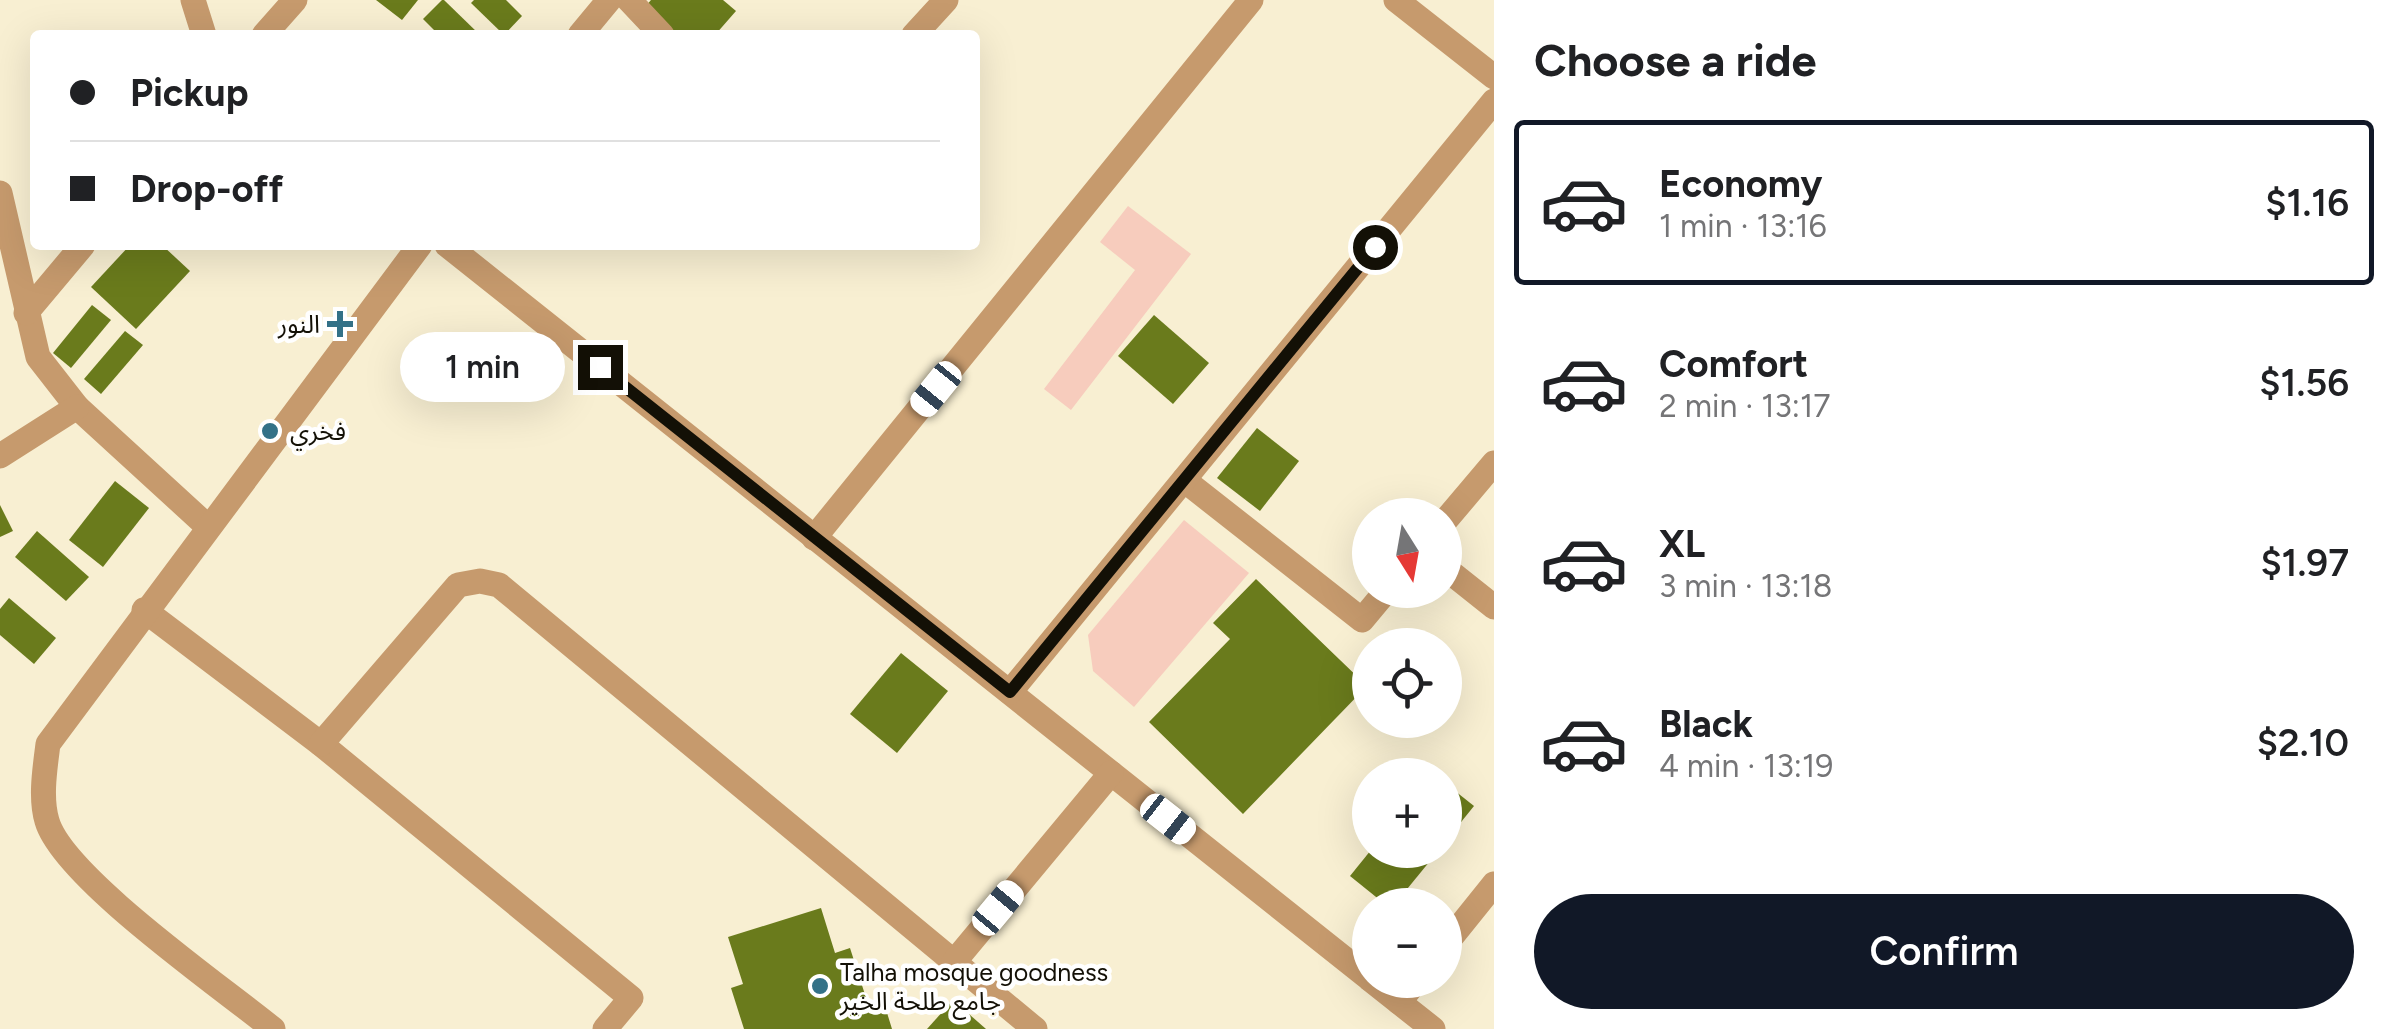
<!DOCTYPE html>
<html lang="en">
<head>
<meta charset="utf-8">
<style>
  :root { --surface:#fff; --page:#f2f2f2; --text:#202124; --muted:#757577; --line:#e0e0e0; --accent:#111827 }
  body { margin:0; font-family:Figtree,"Noto Sans Arabic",sans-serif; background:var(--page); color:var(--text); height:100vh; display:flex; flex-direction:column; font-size:38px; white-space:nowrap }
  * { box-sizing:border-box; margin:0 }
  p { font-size:32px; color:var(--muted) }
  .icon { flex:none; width:55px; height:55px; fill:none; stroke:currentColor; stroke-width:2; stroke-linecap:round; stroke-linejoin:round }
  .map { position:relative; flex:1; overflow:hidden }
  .panel { display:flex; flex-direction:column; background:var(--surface); width:900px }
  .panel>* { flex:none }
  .hud { position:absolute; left:30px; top:30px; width:950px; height:220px; border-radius:10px; box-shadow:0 10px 40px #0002; display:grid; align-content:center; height:220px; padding:0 40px; background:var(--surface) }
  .needle { width:65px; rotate:169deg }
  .tools { position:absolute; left:1352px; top:498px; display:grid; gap:20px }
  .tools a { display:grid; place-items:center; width:110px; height:110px; border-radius:50%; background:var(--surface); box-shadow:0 10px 40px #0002; font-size:50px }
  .end { position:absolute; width:45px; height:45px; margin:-22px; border:12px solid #131006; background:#fff; box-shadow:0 0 0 5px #fff }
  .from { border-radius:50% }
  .bubble { position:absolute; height:70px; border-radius:35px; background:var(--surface); box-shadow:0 10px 40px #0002; font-size:32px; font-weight:600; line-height:70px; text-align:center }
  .car { position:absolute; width:30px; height:60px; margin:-30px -15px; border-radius:12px; box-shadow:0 0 8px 2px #0007; background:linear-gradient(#fff 24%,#345 0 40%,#fff 0 76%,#345 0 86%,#fff 0) }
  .hud b { display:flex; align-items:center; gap:35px; height:95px; font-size:38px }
  .hud b+b { border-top:2px solid var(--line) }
  .hud i { width:25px; height:25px; background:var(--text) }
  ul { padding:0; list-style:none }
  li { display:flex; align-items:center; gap:30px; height:165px; margin:0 20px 15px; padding:0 20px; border:5px solid transparent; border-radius:10px }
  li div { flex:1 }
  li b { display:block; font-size:38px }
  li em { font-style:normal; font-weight:600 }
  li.on { border-color:var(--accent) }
  li>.icon { width:90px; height:90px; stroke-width:1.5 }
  h2 { padding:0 40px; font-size:45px; line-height:120px }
  .action { display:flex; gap:20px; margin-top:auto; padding:20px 40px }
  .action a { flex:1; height:115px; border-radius:60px; background:var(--accent); color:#fff; font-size:40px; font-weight:600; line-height:115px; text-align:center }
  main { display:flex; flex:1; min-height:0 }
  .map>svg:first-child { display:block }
  .green { fill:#f7ccbd }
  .building { fill:#6a7b1c }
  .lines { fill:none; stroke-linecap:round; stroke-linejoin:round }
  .minor { stroke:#c69a6d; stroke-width:25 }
  .route { stroke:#131006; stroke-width:12 }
  .poi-dot { fill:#337187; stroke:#fff; stroke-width:4 }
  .labels { text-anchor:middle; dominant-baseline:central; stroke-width:9; stroke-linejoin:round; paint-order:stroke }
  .poi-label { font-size:25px; fill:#131006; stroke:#fff; text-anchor:start }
</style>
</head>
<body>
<main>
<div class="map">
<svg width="1494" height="1029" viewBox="0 0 1494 1029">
  <rect width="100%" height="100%" fill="#f8efd2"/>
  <g class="green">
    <polygon points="1128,206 1191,254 1071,410 1044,389 1135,270 1100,242"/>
    <polygon points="1184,520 1249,573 1134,707 1093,671 1088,635"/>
  </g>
  <g class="building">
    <polygon points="376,0 418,0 402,20"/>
    <polygon points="442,0 444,0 480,35 439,35 423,19"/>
    <polygon points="474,0 506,0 522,16 504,35 471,3"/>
    <polygon points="651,0 723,0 736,11 715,35 677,35 645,7"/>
    <polygon points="130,245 162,245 190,271 136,329 91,287"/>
    <polygon points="92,305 111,320 71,368 53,353"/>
    <polygon points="1154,315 1209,363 1173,404 1118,356"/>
    <polygon points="125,331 143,345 101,394 84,379"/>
    <polygon points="1257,428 1299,461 1260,511 1217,478"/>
    <polygon points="115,481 149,508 103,567 69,540"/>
    <polygon points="0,505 13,531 0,537"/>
    <polygon points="37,531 89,577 66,601 15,557"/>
    <polygon points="1256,579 1367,686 1243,814 1149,722 1230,639 1213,623"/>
    <polygon points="9,598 56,638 34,664 0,635 0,609"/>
    <polygon points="901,653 948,691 897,753 850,714"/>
    <polygon points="1445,783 1474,806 1445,842"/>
    <polygon points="1371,850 1439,850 1394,905 1386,905 1350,876"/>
    <polygon points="821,908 835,953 850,948 869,1007 884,1003 892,1029 744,1029 731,988 743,984 728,937"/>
    <polygon points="953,1000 986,1029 927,1029"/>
  </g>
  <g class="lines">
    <g class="minor">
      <polyline points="193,0 204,35"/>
      <polyline points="629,0 662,35"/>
      <polyline points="1396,0 1494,77"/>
      <polyline points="264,35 295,0"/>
      <polyline points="580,35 609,0"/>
      <polyline points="914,35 946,0"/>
      <polyline points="0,193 38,357 77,407 207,526"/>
      <polyline points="447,245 1370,979"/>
      <polyline points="26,313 83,245"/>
      <polyline points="0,456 77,407"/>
      <polyline points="1184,480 1362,620 1387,590"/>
      <polyline points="1445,521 1494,463"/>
      <polyline points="814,538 1251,0"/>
      <polyline points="1445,568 1494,607"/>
      <polyline points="144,610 321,744 631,998 605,1029"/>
      <polyline points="1010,692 1494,101"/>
      <polyline points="321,744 458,585 480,581 499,585 1035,1029"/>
      <polyline points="1445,945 1494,884"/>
      <polyline points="954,962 1111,773"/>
      <polyline points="1371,980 1433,1029"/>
      <polyline points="1399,1002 1417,980"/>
      <path d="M273,1029C223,988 63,877 47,821C40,798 45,768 48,744L420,245"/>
    </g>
  </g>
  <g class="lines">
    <polyline class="route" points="600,367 1010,692 1375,247"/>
  </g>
  <g class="poi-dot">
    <path d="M335 309h10v10h10v10h-10v10h-10v-10h-10v-10h10z"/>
    <circle cx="270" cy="431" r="10"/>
    <circle cx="820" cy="986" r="10"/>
  </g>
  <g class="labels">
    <g class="poi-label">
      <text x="320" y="324" text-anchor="end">النور</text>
      <text x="290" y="431">فخري</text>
      <text x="840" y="972">Talha mosque goodness<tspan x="840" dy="29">جامع طلحة الخير</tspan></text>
    </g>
  </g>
</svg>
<div class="tools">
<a><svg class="needle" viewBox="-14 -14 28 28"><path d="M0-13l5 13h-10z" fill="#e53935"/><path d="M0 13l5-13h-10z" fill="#757577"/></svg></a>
<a><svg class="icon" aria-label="locate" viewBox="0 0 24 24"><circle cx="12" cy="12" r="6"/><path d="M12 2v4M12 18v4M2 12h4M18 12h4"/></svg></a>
<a>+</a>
<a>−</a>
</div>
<i class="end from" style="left:1375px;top:247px"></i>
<i class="end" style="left:600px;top:367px"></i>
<div class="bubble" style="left:400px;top:332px;width:165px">1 min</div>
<i class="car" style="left:936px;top:389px;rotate:219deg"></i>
<i class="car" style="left:1168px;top:819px;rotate:128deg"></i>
<i class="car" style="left:998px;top:908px;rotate:40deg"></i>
<div class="hud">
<b><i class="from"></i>Pickup</b>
<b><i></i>Drop-off</b>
</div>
</div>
<section class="panel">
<h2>Choose a ride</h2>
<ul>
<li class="on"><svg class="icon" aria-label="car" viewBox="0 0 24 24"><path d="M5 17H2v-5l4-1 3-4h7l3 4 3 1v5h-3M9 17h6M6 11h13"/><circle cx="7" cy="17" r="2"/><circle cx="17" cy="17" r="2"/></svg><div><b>Economy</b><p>1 min · 13:16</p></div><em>$1.16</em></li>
<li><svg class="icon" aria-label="car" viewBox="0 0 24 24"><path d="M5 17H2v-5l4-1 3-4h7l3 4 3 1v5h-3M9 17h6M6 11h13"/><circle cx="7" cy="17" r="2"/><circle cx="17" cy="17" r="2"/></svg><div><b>Comfort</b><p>2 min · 13:17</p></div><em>$1.56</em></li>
<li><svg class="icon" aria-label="car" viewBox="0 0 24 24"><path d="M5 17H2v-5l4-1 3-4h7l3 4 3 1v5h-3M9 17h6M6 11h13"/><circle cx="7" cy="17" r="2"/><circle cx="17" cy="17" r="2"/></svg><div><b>XL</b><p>3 min · 13:18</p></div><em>$1.97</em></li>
<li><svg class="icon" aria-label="car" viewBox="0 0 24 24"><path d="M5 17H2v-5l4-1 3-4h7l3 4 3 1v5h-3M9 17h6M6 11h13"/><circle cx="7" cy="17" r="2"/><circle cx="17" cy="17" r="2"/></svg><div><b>Black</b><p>4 min · 13:19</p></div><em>$2.10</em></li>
</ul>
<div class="action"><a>Confirm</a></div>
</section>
</main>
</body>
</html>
